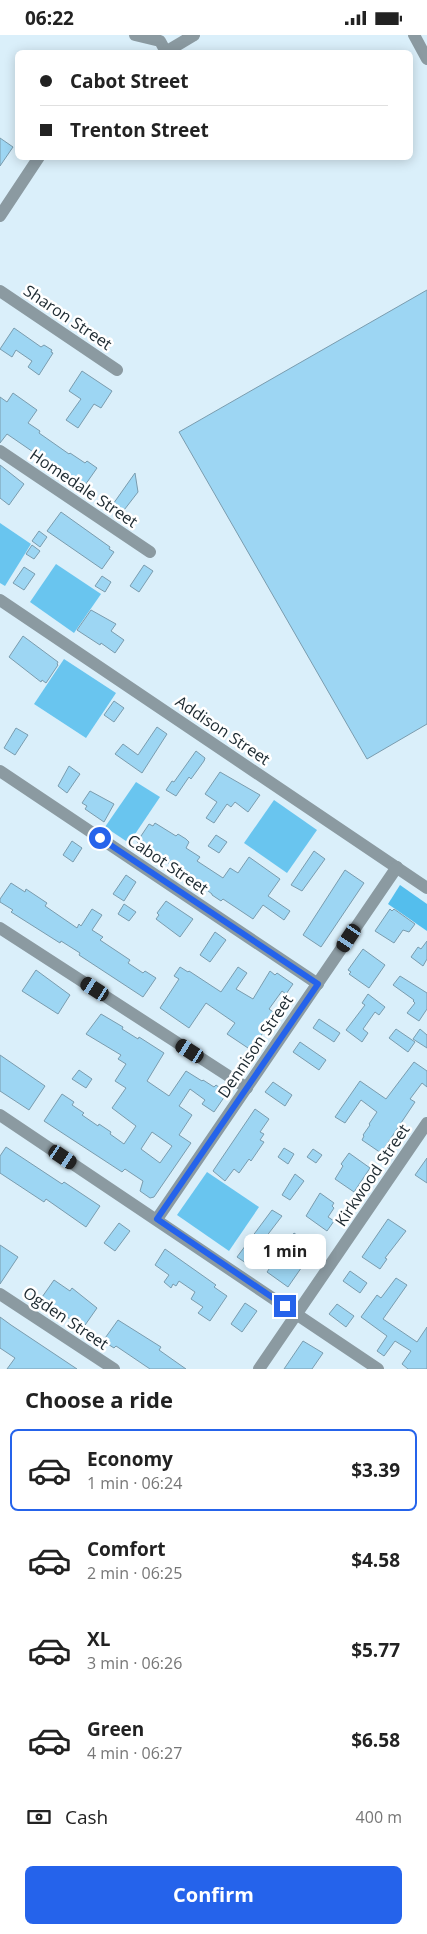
<!DOCTYPE html>
<html lang="en">
<head>
<meta charset="utf-8">
<style>
  :root { --surface:#fff; --page:#f6f6f6; --text:#222; --muted:#767676; --line:#e0e0e0; --accent:#2563eb }
  body { margin:0; font-family:"Open Sans",sans-serif; background:var(--page); color:var(--text); height:100vh; display:flex; flex-direction:column; font-size:19px; white-space:nowrap }
  * { box-sizing:border-box; margin:0 }
  p { font-size:16px; color:var(--muted) }
  .icon { flex:none; width:28px; height:28px; fill:none; stroke:currentColor; stroke-width:2; stroke-linecap:round; stroke-linejoin:round }
  .map { position:relative; height:1334px; overflow:hidden }
  .drawer { display:flex; flex-direction:column; background:var(--surface); flex:1 }
  .drawer>* { flex:none }
  .hud { position:absolute; left:15px; top:15px; width:398px; height:110px; border-radius:8px; box-shadow:0 2px 12px #0003; display:grid; align-content:center; height:110px; padding:0 25px; background:var(--surface) }
  .end { position:absolute; width:22px; height:22px; margin:-11px; border:6px solid #2563eb; background:#fff; box-shadow:0 0 0 2px #fff }
  .from { border-radius:50% }
  .bubble { position:absolute; height:35px; border-radius:8px; background:var(--surface); box-shadow:0 2px 12px #0003; font-size:16px; font-weight:700; line-height:35px; text-align:center }
  .car { position:absolute; width:15px; height:30px; margin:-15px -8px; border-radius:6px; box-shadow:0 0 4px 1px #0007; background:linear-gradient(#222 24%,#8ab4d8 0 40%,#222 0 76%,#8ab4d8 0 86%,#222 0) }
  .hud b { display:flex; align-items:center; gap:18px; height:48px; font-size:19px }
  .hud b+b { border-top:1px solid var(--line) }
  .hud i { width:12px; height:12px; background:var(--text) }
  ul { padding:0; list-style:none }
  li { display:flex; align-items:center; gap:15px; height:82px; margin:0 10px 8px; padding:0 15px; border:2px solid transparent; border-radius:8px }
  li div { flex:1 }
  li b { display:block; font-size:19px }
  li em { font-style:normal; font-weight:700 }
  li.on { border-color:var(--accent) }
  li>.icon { width:45px; height:45px; stroke-width:1.5 }
  h2 { padding:0 25px; font-size:22px; line-height:60px }
  .pay { display:flex; align-items:center; gap:12px; height:55px; padding:0 25px; font-size:19px }
  .pay p { margin-inline-start:auto }
  .action { display:flex; gap:10px; margin-top:auto; padding:10px 25px }
  .action a { flex:1; height:58px; border-radius:8px; background:var(--accent); color:#fff; font-size:20px; font-weight:700; line-height:58px; text-align:center }
  .status { display:flex; justify-content:space-between; align-items:center; height:35px; padding:0 25px; background:var(--surface); direction:ltr }
  .status svg { height:14px; fill:currentColor }
  .map>svg:first-child { display:block }
  .green { fill:#69c5ef }
  .forest { fill:#54beed }
  .building { fill:#9dd6f3; stroke:#7a9cae; fill-rule:evenodd }
  .lines { fill:none; stroke-linecap:round; stroke-linejoin:round }
  .minor { stroke:#8b9aa1; stroke-width:12 }
  .tertiary { stroke:#8b9aa1; stroke-width:12 }
  .route { stroke:#2563eb; stroke-width:6 }
  .labels { text-anchor:middle; dominant-baseline:central; stroke-width:5; stroke-linejoin:round; paint-order:stroke }
  .street-label { font-size:16px; fill:#1c2930; stroke:#fff }
</style>
</head>
<body>
<div class="status"><b>06:22</b><svg viewBox="0 0 49 12"><path d="M0 12V9h3v3zM5 12V6h3v6zM10 12V3h3v9zM15 12V0h3v12zM26 1h20v11H26zM47 4h2v5h-2z"/></svg></div>
<div class="map">
<svg width="427" height="1334" viewBox="0 0 427 1334">
  <rect width="100%" height="100%" fill="#daeffa"/>
  <g class="green">
    <polygon points="0,488 31,509 5,551 0,548"/>
    <polygon points="56,529 101,559 74,598 30,567"/>
    <polygon points="64,624 116,658 86,703 34,669"/>
    <polygon points="136,747 160,762 129,808 105,792"/>
    <polygon points="274,765 317,795 287,838 244,808"/>
    <polygon points="207,1137 259,1172 229,1216 177,1180"/>
  </g>
  <polygon class="forest" points="400,850 427,869 427,896 388,869"/>
  <g class="building">
    <polygon points="0,103 13,112 0,131"/>
    <polygon points="427,255 427,689 367,724 179,397"/>
    <polygon points="14,293 41,312 44,310 52,315 51,317 53,318 39,340 28,332 32,326 16,315 12,322 0,314"/>
    <polygon points="82,336 112,356 101,373 94,369 78,393 66,385 81,364 69,356"/>
    <polygon points="13,358 37,375 28,388 40,396 39,398 69,419 70,418 85,428 87,426 97,433 83,453 54,433 53,435 37,424 39,421 7,399 0,408 0,362 7,367"/>
    <polygon points="0,430 24,449 9,470 0,463"/>
    <polygon points="135,438 138,457 121,479 111,472"/>
    <polygon points="61,477 110,512 109,514 114,517 102,534 47,496"/>
    <polygon points="39,496 47,502 40,512 32,506"/>
    <polygon points="32,510 40,516 34,524 26,519"/>
    <polygon points="144,530 153,536 139,557 130,551"/>
    <polygon points="24,532 35,539 24,555 13,548"/>
    <polygon points="102,541 111,547 105,557 95,551"/>
    <polygon points="91,575 116,589 111,596 124,605 115,618 101,608 100,610 77,595"/>
    <polygon points="23,601 58,627 57,629 58,630 46,648 42,645 41,647 9,622"/>
    <polygon points="114,666 124,673 114,687 104,680"/>
    <polygon points="157,692 167,699 142,738 115,719 123,709 138,720"/>
    <polygon points="16,693 28,700 15,720 4,713"/>
    <polygon points="196,716 205,723 204,726 191,744 189,742 176,761 166,755 172,746 174,747"/>
    <polygon points="69,731 80,739 67,758 58,751"/>
    <polygon points="220,737 260,760 248,777 235,767 231,772 227,769 214,788 206,783 217,767 205,759"/>
    <polygon points="90,756 114,769 104,787 85,774 87,771 82,768"/>
    <polygon points="155,788 176,801 178,799 186,804 189,807 186,813 200,822 197,826 223,843 230,833 238,838 249,822 280,844 268,861 290,876 284,885 263,870 253,884 223,864 221,866 212,860 212,859 191,843 137,807 149,789 153,791"/>
    <polygon points="216,800 227,807 219,818 208,811"/>
    <polygon points="72,806 82,813 73,827 63,820"/>
    <polygon points="314,816 325,824 302,856 291,850"/>
    <polygon points="345,835 364,848 321,912 303,900"/>
    <polygon points="126,840 136,847 124,866 113,859"/>
    <polygon points="11,848 25,857 26,854 47,868 45,871 77,893 79,889 81,891 92,874 102,880 92,895 103,902 100,905 130,925 128,928 143,938 145,936 156,943 143,962 79,920 80,918 61,906 60,908 11,877 13,875 0,867 0,864"/>
    <polygon points="166,866 193,884 180,902 156,884 159,880 157,878"/>
    <polygon points="124,869 136,877 129,886 118,879"/>
    <polygon points="390,874 392,876 394,874 415,889 409,897 403,895 394,908 375,896"/>
    <polygon points="215,897 226,905 210,927 200,920"/>
    <polygon points="427,906 427,924 423,931 411,922 418,912 421,914"/>
    <polygon points="363,914 385,930 369,953 349,939 351,937 348,935"/>
    <polygon points="180,932 188,937 189,936 221,957 238,932 247,938 236,954 253,964 270,936 275,940 277,938 293,949 286,959 282,956 269,974 276,979 251,1015 227,999 235,988 206,968 189,993 160,973 179,944 174,941"/>
    <polygon points="36,935 70,960 58,979 22,956"/>
    <polygon points="400,941 427,958 427,974 419,986 407,978 415,968 413,966 414,965 393,950"/>
    <polygon points="368,959 385,972 379,980 375,977 363,994 368,998 362,1007 346,995 365,970 362,968"/>
    <path d="M101,979L123,992L122,994L138,1004L139,1002L164,1018L147,1046L169,1061L186,1036L202,1046L203,1045L214,1052L216,1050L227,1058L214,1077L202,1069L205,1065L190,1054L179,1071L192,1080L179,1100L191,1108L154,1162L150,1163L140,1156L143,1146L125,1134L122,1137L44,1086L62,1059L74,1067L72,1070L84,1078L82,1080L98,1091L99,1089L111,1097L110,1099L124,1109L136,1091L112,1073L126,1053L115,1046L126,1029L118,1024L121,1020L86,999ZM152,1097L172,1111L160,1128L141,1114Z"/>
    <polygon points="319,984 340,998 334,1007 313,993"/>
    <polygon points="396,994 415,1007 408,1017 389,1003"/>
    <polygon points="420,994 427,1000 427,1013 413,1004"/>
    <polygon points="300,1007 326,1025 319,1035 293,1017"/>
    <polygon points="0,1020 45,1051 29,1075 0,1056"/>
    <polygon points="414,1027 427,1036 427,1052 422,1048 410,1064 415,1067 381,1118 362,1105 364,1101 363,1100 370,1090 369,1089 377,1077 361,1065 345,1088 335,1082 360,1046 386,1064"/>
    <polygon points="79,1035 92,1044 86,1053 72,1044"/>
    <polygon points="273,1047 292,1060 285,1071 265,1057"/>
    <polygon points="255,1074 269,1084 260,1097 264,1099 260,1105 264,1107 251,1126 249,1124 239,1138 234,1134 225,1146 213,1136"/>
    <polygon points="6,1112 62,1149 64,1147 100,1171 86,1192 46,1164 44,1167 0,1138 0,1121"/>
    <polygon points="284,1113 294,1119 288,1129 278,1122"/>
    <polygon points="313,1114 322,1120 316,1128 307,1122"/>
    <polygon points="349,1118 370,1133 354,1157 335,1144 343,1131 341,1129"/>
    <polygon points="427,1123 427,1148 415,1140"/>
    <polygon points="295,1139 304,1146 290,1165 282,1160"/>
    <polygon points="320,1158 334,1168 332,1171 334,1173 328,1182 334,1186 327,1196 306,1181"/>
    <polygon points="272,1175 282,1181 246,1228 237,1222"/>
    <polygon points="388,1184 406,1196 385,1223 387,1224 380,1234 362,1222"/>
    <polygon points="119,1188 130,1196 115,1216 104,1208"/>
    <polygon points="294,1198 315,1213 288,1252 267,1237"/>
    <polygon points="0,1210 18,1222 0,1249"/>
    <polygon points="165,1214 216,1250 214,1252 227,1261 210,1286 198,1278 203,1272 191,1264 195,1257 179,1246 176,1251 173,1249 171,1253 164,1247 169,1240 155,1230"/>
    <polygon points="350,1236 367,1248 360,1258 343,1246"/>
    <polygon points="396,1243 407,1250 383,1284 417,1307 427,1292 427,1334 408,1334 402,1329 411,1316 395,1306 384,1321 377,1316 387,1301 361,1282 377,1260 381,1263"/>
    <polygon points="54,1245 70,1256 72,1253 97,1273 83,1293 67,1282 66,1284 40,1265"/>
    <polygon points="245,1268 257,1276 242,1297 231,1289"/>
    <polygon points="337,1269 354,1281 346,1292 329,1279"/>
    <polygon points="0,1282 11,1290 77,1334 7,1334 15,1323 0,1313"/>
    <polygon points="118,1285 161,1312 159,1315 186,1334 150,1334 116,1311 114,1313 103,1306"/>
    <polygon points="303,1306 323,1318 312,1334 284,1334"/>
  </g>
  <g class="lines">
    <g class="minor">
      <polyline points="0,256 117,335"/>
      <polyline points="0,416 150,517"/>
      <polyline points="0,565 427,853"/>
      <polyline points="0,736 318,949"/>
      <polyline points="0,893 247,1053"/>
      <polyline points="0,1080 378,1334"/>
      <polyline points="157,1184 397,832"/>
      <polyline points="0,1259 114,1334"/>
      <polyline points="259,1334 427,1088"/>
    </g>
    <g class="tertiary">
      <polyline points="135,0 160,6 166,17"/>
      <polyline points="414,0 427,24"/>
      <polyline points="164,18 194,0"/>
      <polyline points="0,181 39,122"/>
    </g>
  </g>
  <g class="lines">
    <polyline class="route" points="100,803 318,949 157,1184 285,1271"/>
  </g>
  <g class="labels">
    <g class="street-label">
      <text transform="translate(68 282) rotate(34)">Sharon Street</text>
      <text transform="translate(84 453) rotate(34)">Homedale Street</text>
      <text transform="translate(223 695) rotate(34)">Addison Street</text>
      <text transform="translate(168 829) rotate(34)">Cabot Street</text>
      <text transform="translate(255 1011) rotate(-56)">Dennison Street</text>
      <text transform="translate(372 1140) rotate(-56)">Kirkwood Street</text>
      <text transform="translate(66 1283) rotate(34)">Ogden Street</text>
    </g>
  </g>
</svg>
<i class="end from" style="left:100px;top:803px"></i>
<i class="end" style="left:285px;top:1271px"></i>
<div class="bubble" style="left:244px;top:1199px;width:82px">1 min</div>
<i class="car" style="left:349px;top:903px;rotate:214deg"></i>
<i class="car" style="left:95px;top:954px;rotate:303deg"></i>
<i class="car" style="left:190px;top:1016px;rotate:303deg"></i>
<i class="car" style="left:63px;top:1122px;rotate:124deg"></i>
<div class="hud">
<b><i class="from"></i>Cabot Street</b>
<b><i></i>Trenton Street</b>
</div>
</div>
<section class="drawer">
<h2>Choose a ride</h2>
<ul>
<li class="on"><svg class="icon" aria-label="car" viewBox="0 0 24 24"><path d="M5 17H2v-5l4-1 3-4h7l3 4 3 1v5h-3M9 17h6M6 11h13"/><circle cx="7" cy="17" r="2"/><circle cx="17" cy="17" r="2"/></svg><div><b>Economy</b><p>1 min · 06:24</p></div><em>$3.39</em></li>
<li><svg class="icon" aria-label="car" viewBox="0 0 24 24"><path d="M5 17H2v-5l4-1 3-4h7l3 4 3 1v5h-3M9 17h6M6 11h13"/><circle cx="7" cy="17" r="2"/><circle cx="17" cy="17" r="2"/></svg><div><b>Comfort</b><p>2 min · 06:25</p></div><em>$4.58</em></li>
<li><svg class="icon" aria-label="car" viewBox="0 0 24 24"><path d="M5 17H2v-5l4-1 3-4h7l3 4 3 1v5h-3M9 17h6M6 11h13"/><circle cx="7" cy="17" r="2"/><circle cx="17" cy="17" r="2"/></svg><div><b>XL</b><p>3 min · 06:26</p></div><em>$5.77</em></li>
<li><svg class="icon" aria-label="car" viewBox="0 0 24 24"><path d="M5 17H2v-5l4-1 3-4h7l3 4 3 1v5h-3M9 17h6M6 11h13"/><circle cx="7" cy="17" r="2"/><circle cx="17" cy="17" r="2"/></svg><div><b>Green</b><p>4 min · 06:27</p></div><em>$6.58</em></li>
</ul>
<div class="pay"><svg class="icon" aria-label="cash" viewBox="0 0 24 24"><path d="M3 7h18v10H3z"/><circle cx="12" cy="12" r="2"/></svg>Cash<p>400 m</p></div>
<div class="action"><a>Confirm</a></div>
</section>
</body>
</html>
